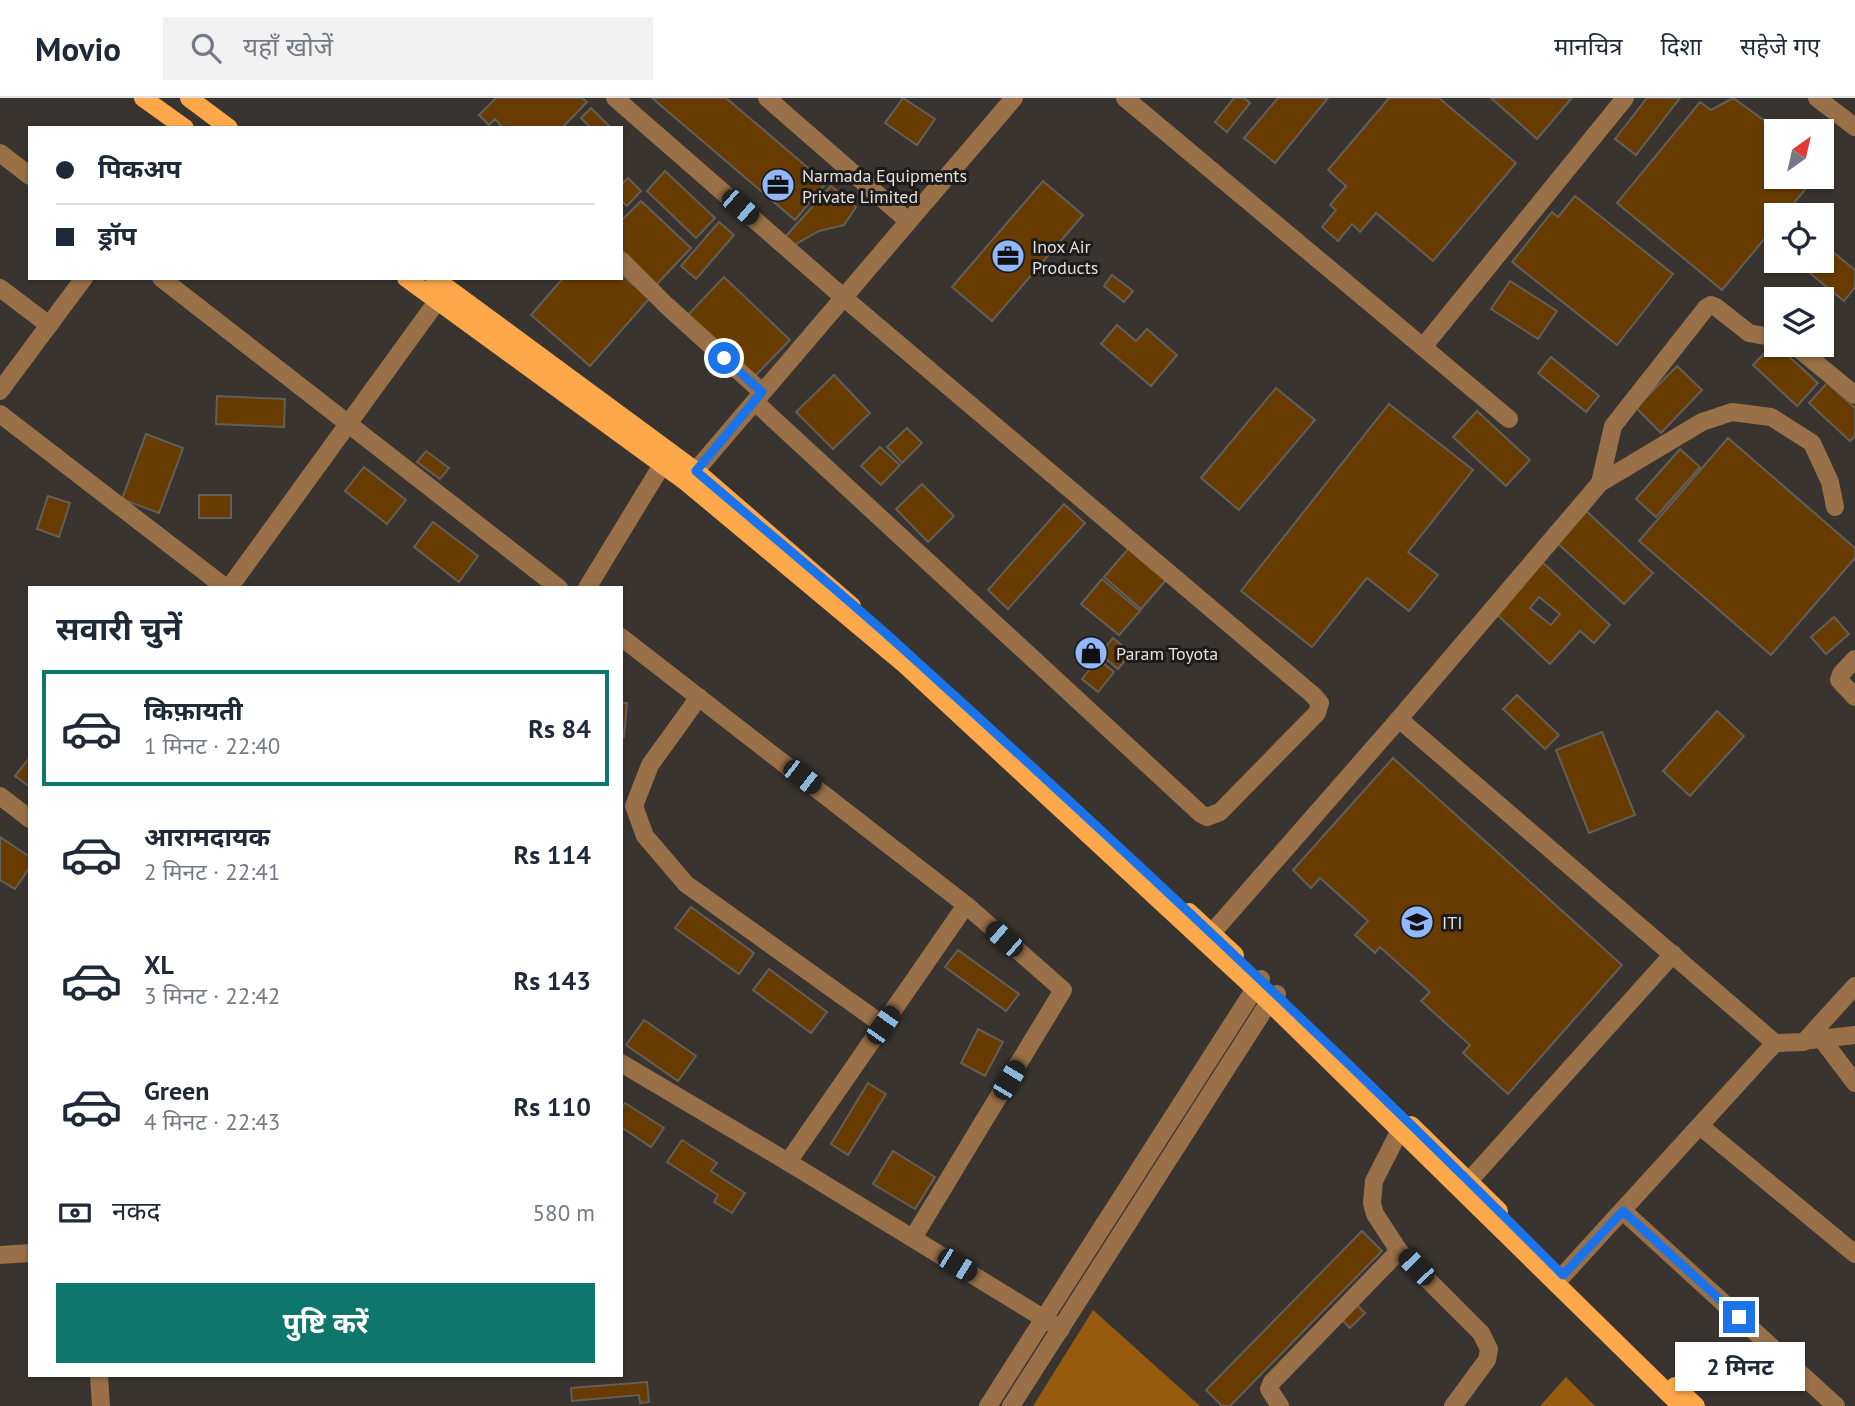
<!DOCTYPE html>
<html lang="hi">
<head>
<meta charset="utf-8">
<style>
  :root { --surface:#fff; --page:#f2f2f3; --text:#1f2937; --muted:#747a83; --line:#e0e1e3; --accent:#0f766e }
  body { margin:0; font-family:"PT Sans","Noto Sans Devanagari",sans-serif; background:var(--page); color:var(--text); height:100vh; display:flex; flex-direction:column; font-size:26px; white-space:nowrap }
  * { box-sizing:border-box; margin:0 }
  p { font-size:23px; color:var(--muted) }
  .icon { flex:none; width:38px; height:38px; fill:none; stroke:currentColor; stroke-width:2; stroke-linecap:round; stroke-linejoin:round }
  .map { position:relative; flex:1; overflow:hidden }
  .details { position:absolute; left:28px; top:488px; width:595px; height:791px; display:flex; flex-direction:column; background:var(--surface); border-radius:0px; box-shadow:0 2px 5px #0004 }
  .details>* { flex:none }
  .guide { position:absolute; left:28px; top:28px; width:595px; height:154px; border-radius:0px; box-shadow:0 2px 5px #0004; display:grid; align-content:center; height:154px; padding:0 28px; background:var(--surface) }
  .needle { width:46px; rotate:34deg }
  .fabs { position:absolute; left:1764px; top:21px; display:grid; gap:14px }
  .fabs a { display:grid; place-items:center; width:70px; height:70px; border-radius:0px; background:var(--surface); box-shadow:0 2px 5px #0004; font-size:35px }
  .end { position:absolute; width:32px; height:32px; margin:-16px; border:9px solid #1a73e8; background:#fff; box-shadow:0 0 0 4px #fff }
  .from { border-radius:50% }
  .bubble { position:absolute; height:49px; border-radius:0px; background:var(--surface); box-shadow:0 2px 5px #0004; font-size:23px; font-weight:700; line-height:49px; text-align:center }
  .car { position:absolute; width:21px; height:42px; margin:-21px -10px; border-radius:9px; box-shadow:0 0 5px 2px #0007; background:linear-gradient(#222 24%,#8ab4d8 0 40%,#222 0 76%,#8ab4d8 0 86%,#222 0) }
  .guide b { display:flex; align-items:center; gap:24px; height:66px; font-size:26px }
  .guide b+b { border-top:2px solid var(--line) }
  .guide i { width:18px; height:18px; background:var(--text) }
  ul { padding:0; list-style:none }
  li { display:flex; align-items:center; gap:21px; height:116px; margin:0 14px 10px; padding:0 14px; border:4px solid transparent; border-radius:0px }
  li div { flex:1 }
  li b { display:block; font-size:26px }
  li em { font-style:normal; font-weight:700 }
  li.selected { border-color:var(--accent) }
  li>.icon { width:63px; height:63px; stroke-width:1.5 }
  h2 { padding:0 28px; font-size:32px; line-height:84px }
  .pay { display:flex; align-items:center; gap:18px; height:77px; padding:0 28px; font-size:26px }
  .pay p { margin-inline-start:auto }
  .button { display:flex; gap:14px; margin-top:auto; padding:14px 28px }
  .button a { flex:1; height:80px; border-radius:0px; background:var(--accent); color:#fff; font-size:28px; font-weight:700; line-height:80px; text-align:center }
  header { display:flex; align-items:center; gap:42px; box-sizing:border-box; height:98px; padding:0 35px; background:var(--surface); border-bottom:2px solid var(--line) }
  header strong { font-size:33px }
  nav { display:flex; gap:38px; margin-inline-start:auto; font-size:24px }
  .search { width:490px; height:63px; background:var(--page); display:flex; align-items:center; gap:18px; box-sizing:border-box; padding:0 24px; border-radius:0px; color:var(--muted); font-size:26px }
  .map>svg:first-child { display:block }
  .forest { fill:#965b0f }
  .building { fill:#683c00; stroke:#645e59; stroke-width:2; fill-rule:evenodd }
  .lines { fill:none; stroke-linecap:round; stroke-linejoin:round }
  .minor { stroke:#997047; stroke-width:18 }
  .major { stroke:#fda84a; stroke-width:18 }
  .route { stroke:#1a73e8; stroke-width:9 }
  .labels { text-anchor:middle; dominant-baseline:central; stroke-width:6; stroke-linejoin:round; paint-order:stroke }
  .poi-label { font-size:18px; fill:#e4e0dd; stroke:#1e1c1a; text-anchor:start }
</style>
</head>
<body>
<header>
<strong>Movio</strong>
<div class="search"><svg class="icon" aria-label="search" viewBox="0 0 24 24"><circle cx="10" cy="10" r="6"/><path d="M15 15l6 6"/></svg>यहाँ खोजें</div>
<nav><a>मानचित्र</a><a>दिशा</a><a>सहेजे गए</a></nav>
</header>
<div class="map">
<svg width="1855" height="1308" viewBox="0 0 1855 1308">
  <rect width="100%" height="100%" fill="#39342f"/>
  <g class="forest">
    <polygon points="1093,1212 1200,1308 1033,1308"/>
    <polygon points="1566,1279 1595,1308 1540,1308"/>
  </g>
  <g class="building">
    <polygon points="496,0 582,0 587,4 562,30 503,30 495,21 489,27 479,17"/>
    <polygon points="652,0 726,0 826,85 795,122"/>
    <polygon points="903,0 935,21 917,47 885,25"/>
    <polygon points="1234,0 1244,0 1250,5 1227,34 1215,24"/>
    <polygon points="1278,0 1328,0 1275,65 1244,40"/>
    <polygon points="1389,0 1439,0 1516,65 1433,163 1376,115 1360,134 1352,126 1338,143 1322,129 1336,112 1330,107 1346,88 1328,72"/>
    <polygon points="1491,0 1570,0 1571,1 1537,41"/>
    <polygon points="1647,0 1680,0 1636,57 1615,41"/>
    <polygon points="1733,0 1779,33 1776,33 1776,79 1804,79 1803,82 1809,87 1784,117 1776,117 1776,127 1722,192 1617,105 1700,4 1711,12"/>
    <polygon points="591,10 609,28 608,30 591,30 581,20"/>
    <polygon points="665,73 715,120 696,140 647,93"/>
    <polygon points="628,80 641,93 627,108 621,102 621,87"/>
    <polygon points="1043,83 1083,117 992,223 952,189"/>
    <polygon points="831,88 856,109 844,127 819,133 794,147 785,139"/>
    <polygon points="1575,98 1673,176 1617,247 1512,164 1552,114 1558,119"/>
    <polygon points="641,103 691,150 656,187 621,153 621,123"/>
    <polygon points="719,124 734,137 696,181 681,168"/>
    <polygon points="1822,145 1855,172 1855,189 1844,203 1795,163 1822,163"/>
    <polygon points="621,176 649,201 590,268 531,217 563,180 621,180"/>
    <polygon points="1112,177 1133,193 1124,204 1104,188"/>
    <polygon points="724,179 790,242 752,281 686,219"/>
    <polygon points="1510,183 1557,213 1538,241 1491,211"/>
    <polygon points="1117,227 1136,243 1147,231 1177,257 1151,288 1101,246"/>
    <polygon points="1774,245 1818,285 1797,308 1753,267"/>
    <polygon points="1551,259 1599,298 1586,314 1538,275"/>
    <polygon points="1677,268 1702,292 1661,335 1636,310"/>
    <polygon points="834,277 870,315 833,351 796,314"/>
    <polygon points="1827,285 1855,310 1855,338 1850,343 1809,305"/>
    <polygon points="1276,290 1315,322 1239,412 1201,380"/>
    <polygon points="217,298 285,301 284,329 216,326"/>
    <polygon points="1389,306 1473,372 1408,454 1438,477 1409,513 1367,480 1312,549 1241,493"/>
    <polygon points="1477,313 1530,362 1506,388 1453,339"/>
    <polygon points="907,330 922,345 902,365 887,349"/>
    <polygon points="146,336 183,350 159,415 122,401"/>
    <polygon points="1728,340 1855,450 1855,460 1771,557 1639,443"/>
    <polygon points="880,349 900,367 881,387 861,368"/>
    <polygon points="1680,351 1700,369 1656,419 1636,401"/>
    <polygon points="426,353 449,370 440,381 417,364"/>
    <polygon points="364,369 406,402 387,426 345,393"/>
    <polygon points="922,386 954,418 928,444 896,411"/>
    <rect x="199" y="397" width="32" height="23"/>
    <polygon points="48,398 70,405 59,439 37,431"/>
    <polygon points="1064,406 1085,425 1008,511 988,492"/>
    <polygon points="1583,410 1653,475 1624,506 1554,442"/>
    <polygon points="433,424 478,458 459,484 414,449"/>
    <polygon points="1130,449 1167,481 1141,511 1104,479"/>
    <path d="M1540,462L1610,527L1594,545L1580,533L1550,566L1493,513ZM1539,499L1560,516L1551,527L1530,510Z"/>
    <polygon points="1102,481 1140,513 1119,537 1081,506"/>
    <polygon points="1834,519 1849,536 1826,556 1811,539"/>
    <polygon points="1113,540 1131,555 1118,571 1100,556"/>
    <polygon points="1098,561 1114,574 1098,594 1082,581"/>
    <polygon points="1517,597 1559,637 1545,651 1503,611"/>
    <polygon points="621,605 627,605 624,639 621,639"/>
    <polygon points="1717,613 1744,638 1690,698 1663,673"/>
    <polygon points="1602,634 1635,717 1589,735 1556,652"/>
    <polygon points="30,659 30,689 15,678"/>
    <polygon points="1393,660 1622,867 1508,996 1463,955 1470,947 1421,903 1430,894 1380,849 1375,855 1355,837 1368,823 1320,780 1311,790 1293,772"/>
    <polygon points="0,739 30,759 30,769 15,791 0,782"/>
    <polygon points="691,809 754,855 739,876 675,830"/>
    <polygon points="958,852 1019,896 1006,913 945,869"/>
    <polygon points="769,871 827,914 811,935 753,892"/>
    <polygon points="644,922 696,958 678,983 626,947"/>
    <polygon points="978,931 1003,944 985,978 961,965"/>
    <polygon points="868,985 886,996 848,1057 831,1046"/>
    <polygon points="625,1005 664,1030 651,1049 621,1029 621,1011"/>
    <polygon points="682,1042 717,1065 711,1073 745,1095 732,1115 714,1104 718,1097 667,1064"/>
    <polygon points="893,1053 935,1079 915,1111 873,1086"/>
    <polygon points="1362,1133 1382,1153 1230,1308 1222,1308 1206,1292"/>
    <polygon points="1355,1205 1365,1215 1350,1230 1340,1220"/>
    <polygon points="647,1284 649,1304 640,1305 639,1297 572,1303 571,1290"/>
  </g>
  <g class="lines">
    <g class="minor">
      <polyline points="615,0 843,199 1313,597 1320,605 1317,615 1220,714 1207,719 1201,716 755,304"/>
      <polyline points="767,0 908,123"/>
      <polyline points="1125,0 1509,321"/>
      <polyline points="1817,0 1855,29"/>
      <polyline points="0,55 30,78"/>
      <polyline points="621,162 666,207 762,294"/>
      <polyline points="161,180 559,490"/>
      <polyline points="0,190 49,227"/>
      <polyline points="1794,247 1855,297"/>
      <polyline points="1423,249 1625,0"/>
      <polyline points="0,293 84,180"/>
      <polyline points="0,316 226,490"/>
      <polyline points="686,384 1014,0"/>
      <polyline points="1600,385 1613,328 1706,210 1711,207 1716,209 1749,235 1776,240"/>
      <polyline points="229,490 438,202"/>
      <polyline points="587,490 662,367"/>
      <polyline points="621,539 966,807 1063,892 913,1140"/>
      <polyline points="1855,561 1841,576 1839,582 1855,599"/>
      <polyline points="699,599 650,667 634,708 645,738 686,786 883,927"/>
      <polyline points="1399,621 1775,945 1804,944 1855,888"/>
      <polyline points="0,698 30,721"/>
      <polyline points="1204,844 1399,621 1600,385 1702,324 1732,314 1771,319 1812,345 1830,384 1835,409"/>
      <polyline points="1821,940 1855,985"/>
      <polyline points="1811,942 1855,937"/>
      <polyline points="621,965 788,1064 1061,1231"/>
      <polyline points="1700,1028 1855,1156"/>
      <polyline points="1400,1032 1374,1083 1372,1105 1375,1116 1399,1153 1481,1235 1489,1251 1487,1262 1453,1308"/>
      <polyline points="788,1064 966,807"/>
      <polyline points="1469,1083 1673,856"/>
      <polyline points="1623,1113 1836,1308"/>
      <polyline points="0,1157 30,1155"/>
      <polyline points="1556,1185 1775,945"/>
      <polyline points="99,1278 101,1308"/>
      <polyline points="988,1308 1261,881"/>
      <polyline points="1011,1308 1269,904 1277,896"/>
      <polyline points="1280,1308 1269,1291 1272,1284 1399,1153"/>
    </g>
    <g class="major">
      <polyline points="143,0 185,30"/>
      <polyline points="189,0 229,30"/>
      <polyline points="406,180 686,384 903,565 1269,904 1681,1308"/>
      <polyline points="434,180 696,373 852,508"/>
      <polyline points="1189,814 1235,857"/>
      <polyline points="1411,1027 1499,1113"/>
      <polyline points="1675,1288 1696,1308"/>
    </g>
  </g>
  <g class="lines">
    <path class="route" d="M724,260L762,294L696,373C768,435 842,495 912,559C1134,760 1352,965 1563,1177L1623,1113L1739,1219"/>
  </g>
  <defs>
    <symbol id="office-disc" viewBox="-11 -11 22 22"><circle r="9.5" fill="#91b8fd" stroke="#1e1c1a"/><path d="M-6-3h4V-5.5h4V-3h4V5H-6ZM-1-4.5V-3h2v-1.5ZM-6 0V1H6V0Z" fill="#111"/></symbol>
    <symbol id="shop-disc" viewBox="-11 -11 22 22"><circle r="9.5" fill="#91b8fd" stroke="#1e1c1a"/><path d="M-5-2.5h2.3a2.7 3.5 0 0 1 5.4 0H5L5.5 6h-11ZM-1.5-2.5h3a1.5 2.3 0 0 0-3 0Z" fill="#111"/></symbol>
    <symbol id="school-disc" viewBox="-11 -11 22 22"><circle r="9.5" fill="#91b8fd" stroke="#1e1c1a"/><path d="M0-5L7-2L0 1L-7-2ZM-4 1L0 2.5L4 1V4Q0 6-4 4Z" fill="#111"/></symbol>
  </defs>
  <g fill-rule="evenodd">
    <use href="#office-disc" x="759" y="68" width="38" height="38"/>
    <use href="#office-disc" x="989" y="139" width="38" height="38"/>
    <use href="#shop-disc" x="1072" y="536" width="38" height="38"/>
    <use href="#school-disc" x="1398" y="805" width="38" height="38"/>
  </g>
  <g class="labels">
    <g class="poi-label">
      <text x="802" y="77">Narmada Equipments<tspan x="802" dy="21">Private Limited</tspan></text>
      <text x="1032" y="148">Inox Air<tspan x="1032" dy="21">Products</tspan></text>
      <text x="1116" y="555">Param Toyota</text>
      <text x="1442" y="824">ITI</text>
    </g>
  </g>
</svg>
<div class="fabs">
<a><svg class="needle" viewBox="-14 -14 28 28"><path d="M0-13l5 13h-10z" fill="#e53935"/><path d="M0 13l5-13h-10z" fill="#747a83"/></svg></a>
<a><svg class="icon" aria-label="locate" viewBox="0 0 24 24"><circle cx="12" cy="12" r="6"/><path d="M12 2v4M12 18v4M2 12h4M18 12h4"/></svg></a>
<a><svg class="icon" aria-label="layers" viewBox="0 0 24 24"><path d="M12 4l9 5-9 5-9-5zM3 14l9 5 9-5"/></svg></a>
</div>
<i class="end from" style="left:724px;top:260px"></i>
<i class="end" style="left:1739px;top:1219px"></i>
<div class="bubble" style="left:1675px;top:1244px;width:130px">2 मिनट</div>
<i class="car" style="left:740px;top:109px;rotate:131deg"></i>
<i class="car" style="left:802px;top:679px;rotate:128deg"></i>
<i class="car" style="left:1004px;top:841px;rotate:311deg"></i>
<i class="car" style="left:883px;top:927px;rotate:35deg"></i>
<i class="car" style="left:1009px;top:982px;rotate:31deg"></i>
<i class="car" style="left:957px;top:1167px;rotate:122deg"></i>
<i class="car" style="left:1416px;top:1169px;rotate:316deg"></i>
<div class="guide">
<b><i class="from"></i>पिकअप</b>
<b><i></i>ड्रॉप</b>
</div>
<section class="details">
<h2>सवारी चुनें</h2>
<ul>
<li class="selected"><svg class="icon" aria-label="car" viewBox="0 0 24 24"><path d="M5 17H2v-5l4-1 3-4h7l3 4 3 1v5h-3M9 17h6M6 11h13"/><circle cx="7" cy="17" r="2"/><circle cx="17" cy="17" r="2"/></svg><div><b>किफ़ायती</b><p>1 मिनट · 22:40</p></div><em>Rs 84</em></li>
<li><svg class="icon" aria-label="car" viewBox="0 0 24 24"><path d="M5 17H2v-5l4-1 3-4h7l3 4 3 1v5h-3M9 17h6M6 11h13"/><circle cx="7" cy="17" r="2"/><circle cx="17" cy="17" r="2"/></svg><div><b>आरामदायक</b><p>2 मिनट · 22:41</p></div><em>Rs 114</em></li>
<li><svg class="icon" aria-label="car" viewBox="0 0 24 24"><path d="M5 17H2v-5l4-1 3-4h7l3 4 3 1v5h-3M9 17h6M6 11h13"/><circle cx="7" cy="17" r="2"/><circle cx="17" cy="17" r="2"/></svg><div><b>XL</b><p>3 मिनट · 22:42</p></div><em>Rs 143</em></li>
<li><svg class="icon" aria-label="car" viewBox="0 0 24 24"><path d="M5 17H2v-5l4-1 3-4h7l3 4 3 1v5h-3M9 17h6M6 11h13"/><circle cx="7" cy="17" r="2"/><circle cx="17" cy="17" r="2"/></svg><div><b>Green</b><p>4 मिनट · 22:43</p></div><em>Rs 110</em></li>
</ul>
<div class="pay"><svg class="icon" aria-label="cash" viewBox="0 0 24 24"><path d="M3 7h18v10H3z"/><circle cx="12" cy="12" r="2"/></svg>नकद<p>580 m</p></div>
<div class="button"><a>पुष्टि करें</a></div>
</section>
</div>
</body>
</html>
